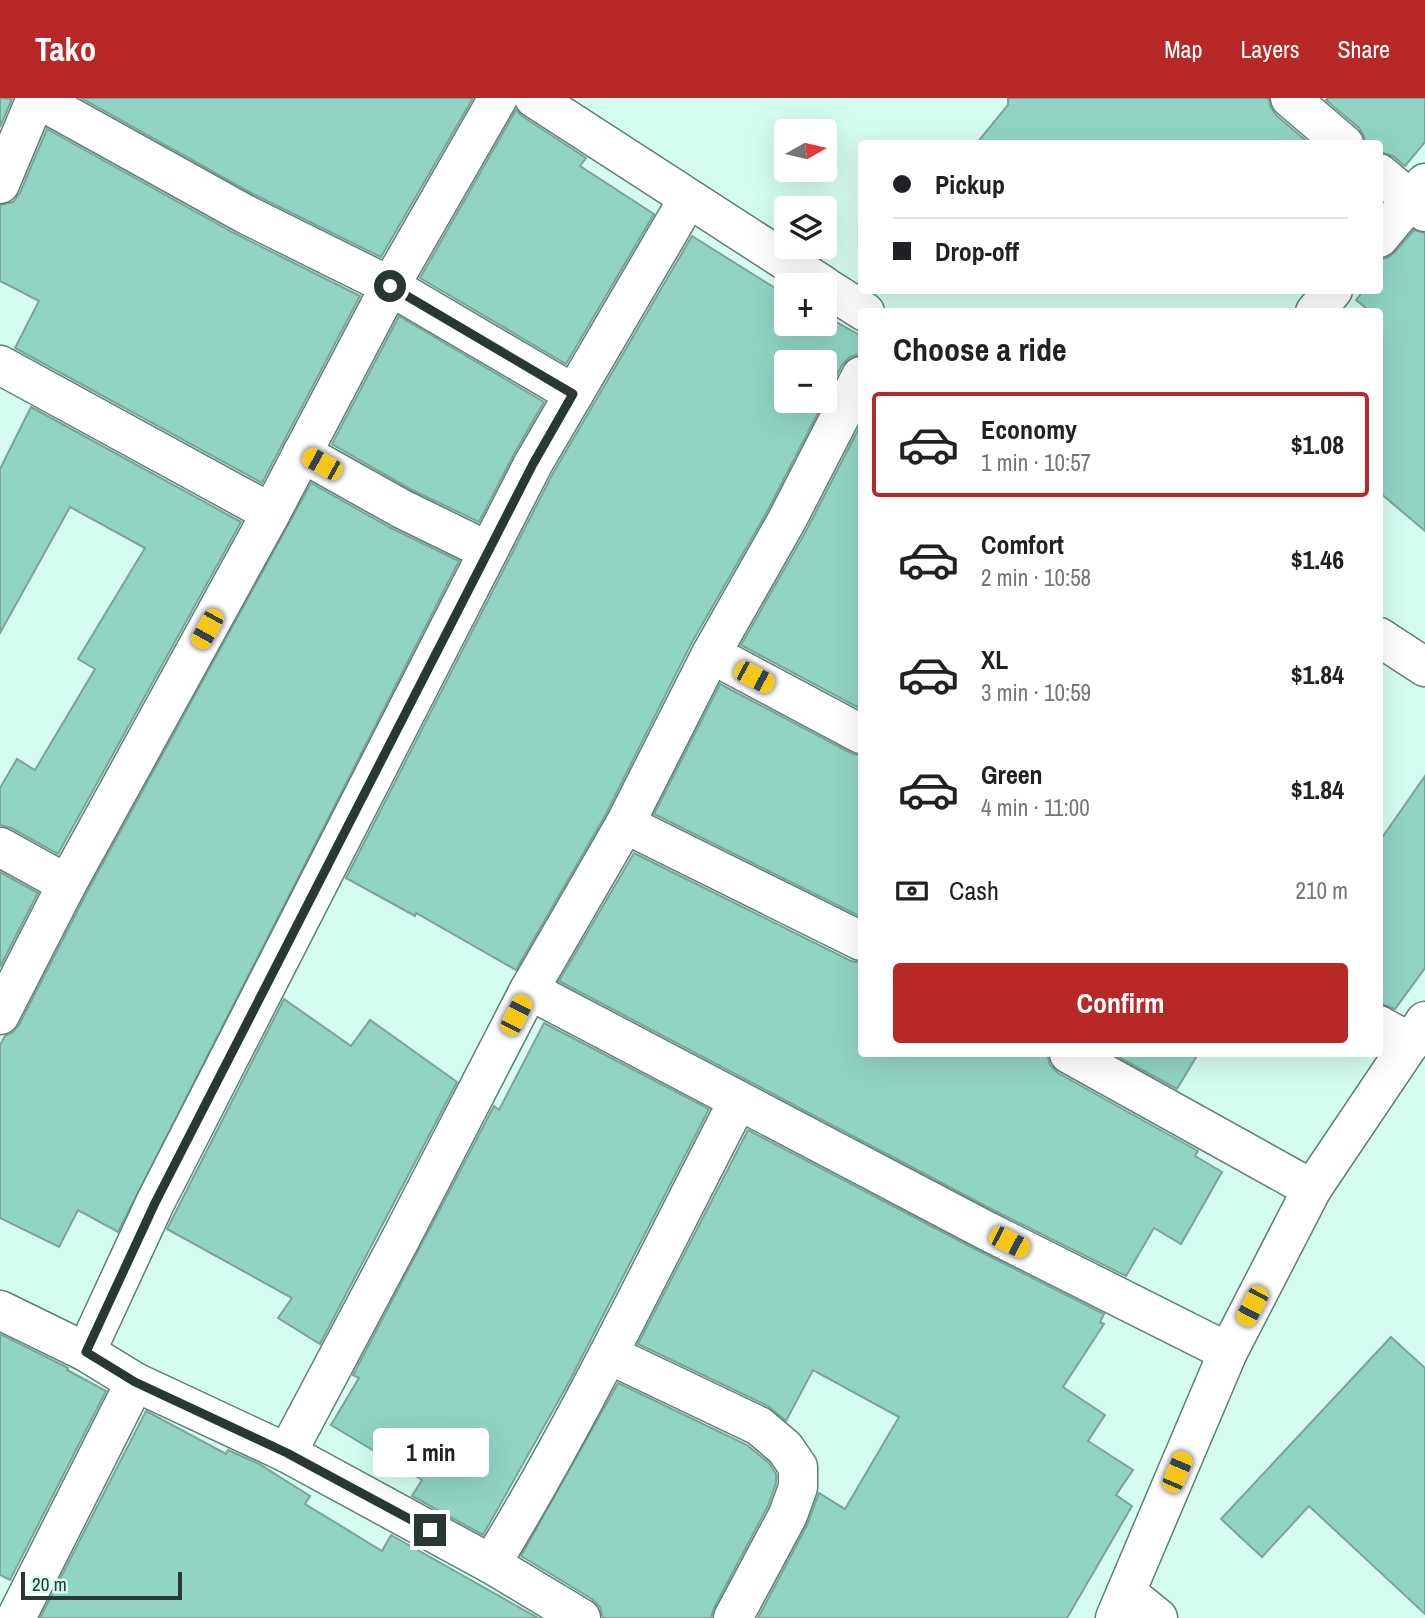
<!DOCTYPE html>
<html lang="en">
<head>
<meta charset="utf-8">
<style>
  :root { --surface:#fff; --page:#f2f2f2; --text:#202124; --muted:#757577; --line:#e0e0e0; --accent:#b72826 }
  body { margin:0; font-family:"Archivo Narrow",sans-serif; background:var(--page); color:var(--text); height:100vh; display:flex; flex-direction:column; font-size:26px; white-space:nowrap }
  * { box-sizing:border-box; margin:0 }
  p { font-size:23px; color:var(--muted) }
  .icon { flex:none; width:38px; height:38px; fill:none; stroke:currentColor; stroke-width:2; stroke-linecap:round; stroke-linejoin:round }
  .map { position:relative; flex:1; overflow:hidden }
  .drawer { position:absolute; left:858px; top:210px; width:525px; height:749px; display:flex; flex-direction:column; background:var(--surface); border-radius:7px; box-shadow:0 7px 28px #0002 }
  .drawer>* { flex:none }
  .banner { position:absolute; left:858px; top:42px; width:525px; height:154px; border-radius:7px; box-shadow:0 7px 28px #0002; display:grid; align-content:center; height:154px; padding:0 35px; background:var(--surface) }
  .needle { width:46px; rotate:82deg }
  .fabs { position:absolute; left:774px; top:21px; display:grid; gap:14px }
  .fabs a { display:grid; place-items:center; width:63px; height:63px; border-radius:7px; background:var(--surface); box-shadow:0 7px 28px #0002; font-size:35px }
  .scale { position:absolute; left:21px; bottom:18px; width:161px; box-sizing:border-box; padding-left:7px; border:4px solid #293834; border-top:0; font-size:19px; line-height:24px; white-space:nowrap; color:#293834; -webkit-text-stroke:5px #d5fcf1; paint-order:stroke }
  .end { position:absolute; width:32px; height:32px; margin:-16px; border:9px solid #293834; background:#fff; box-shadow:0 0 0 4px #fff }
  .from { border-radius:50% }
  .bubble { position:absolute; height:49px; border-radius:7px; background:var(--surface); box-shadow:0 7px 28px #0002; font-size:23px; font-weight:700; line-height:49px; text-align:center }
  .car { position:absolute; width:21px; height:42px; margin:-21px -10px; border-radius:9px; box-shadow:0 0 5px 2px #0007; background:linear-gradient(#f5c518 24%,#345 0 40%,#f5c518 0 76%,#345 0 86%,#f5c518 0) }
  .banner b { display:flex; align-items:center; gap:24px; height:66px; font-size:26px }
  .banner b+b { border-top:2px solid var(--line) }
  .banner i { width:18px; height:18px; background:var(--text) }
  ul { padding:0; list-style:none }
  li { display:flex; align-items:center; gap:21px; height:105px; margin:0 14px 10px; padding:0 21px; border:4px solid transparent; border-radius:7px }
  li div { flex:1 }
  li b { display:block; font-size:26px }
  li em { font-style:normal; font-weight:700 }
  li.active { border-color:var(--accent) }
  li>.icon { width:63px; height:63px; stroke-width:1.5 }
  h2 { padding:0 35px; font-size:32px; line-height:84px }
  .pay { display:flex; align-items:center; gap:18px; height:77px; padding:0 35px; font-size:26px }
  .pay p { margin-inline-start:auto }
  .primary-button { display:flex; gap:14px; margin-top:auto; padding:14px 35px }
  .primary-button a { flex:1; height:80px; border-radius:7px; background:var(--accent); color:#fff; font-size:28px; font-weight:700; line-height:80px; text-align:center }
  header { display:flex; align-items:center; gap:42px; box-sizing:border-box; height:98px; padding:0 35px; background:var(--accent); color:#fff }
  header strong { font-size:33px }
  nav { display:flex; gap:38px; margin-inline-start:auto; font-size:24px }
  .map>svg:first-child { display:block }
  .building { fill:#91d4c3; stroke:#7da298; stroke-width:2 }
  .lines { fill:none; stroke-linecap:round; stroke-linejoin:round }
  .minor-casing { stroke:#5c8076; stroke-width:41 }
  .minor { stroke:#fff; stroke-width:38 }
  .route { stroke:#293834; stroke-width:9 }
</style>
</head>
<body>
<header>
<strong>Tako</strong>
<nav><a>Map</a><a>Layers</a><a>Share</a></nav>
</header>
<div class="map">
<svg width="1425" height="1520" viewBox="0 0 1425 1520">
  <rect width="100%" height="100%" fill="#d5fcf1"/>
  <g class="building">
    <polygon points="0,0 12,1 0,29"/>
    <polygon points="81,0 473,0 381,159 255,97"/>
    <polygon points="1008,0 1269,0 1270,8 1276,17 1310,46 976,46 1008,7"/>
    <polygon points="1328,0 1425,0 1425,44 1405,68 1393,58 1379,54 1379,46 1365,46 1364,38 1359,30 1326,2"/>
    <polygon points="516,12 522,18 586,60 580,68 654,116 566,266 420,180"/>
    <polygon points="47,31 234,135 360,198 262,385 15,250 39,203 0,183 0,107 13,104 20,95"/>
    <polygon points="1414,132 1425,135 1425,433 1379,394 1379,214 1371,214 1356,202 1364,192 1379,192 1379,161 1387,160 1395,154"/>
    <polygon points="692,138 786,197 786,226 824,226 824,217 861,238 861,256 850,259 842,267 824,302 824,264 786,264 786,303 824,303 768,412 691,546 606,716 516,872 416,815 415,818 346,780 552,377"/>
    <polygon points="399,218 544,304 514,356 479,424 412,392 332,346"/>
    <polygon points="31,309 241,424 58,756 11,730 0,727 0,690 17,661 35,672 95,571 78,561 145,450 70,409 0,535 0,371"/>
    <polygon points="861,326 861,611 741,547 806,433"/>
    <polygon points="311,385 391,430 459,463 118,1134 78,1112 59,1149 0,1120 0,947 5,938 12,935 19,927 86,796"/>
    <polygon points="720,586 851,655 861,658 861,819 654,716"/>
    <polygon points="1425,678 1425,870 1395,911 1379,905 1379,744"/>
    <polygon points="634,755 851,863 861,865 861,956 1047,956 1050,967 1058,975 1198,1053 1195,1058 1222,1074 1181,1146 1154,1130 1126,1178 995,1113 559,883"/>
    <polygon points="0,774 38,795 0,869"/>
    <polygon points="284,901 351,948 370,922 457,984 320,1246 278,1220 292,1200 167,1131"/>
    <polygon points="544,925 709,1011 569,1284 483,1437 412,1398 422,1382 331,1327 359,1280 353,1277 494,1008 499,1012"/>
    <polygon points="1113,956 1198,956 1177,991"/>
    <polygon points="748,1032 975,1151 1104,1216 1100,1224 1104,1226 1063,1289 1105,1317 1088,1343 1133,1372 1116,1397 1132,1408 1067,1520 758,1520 807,1427 819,1395 845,1411 899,1319 813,1272 786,1323 768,1308 638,1246"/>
    <polygon points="0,1236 68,1270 67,1272 106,1293 10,1482 0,1477"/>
    <polygon points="1391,1239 1425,1270 1425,1516 1309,1408 1262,1459 1221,1421"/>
    <polygon points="618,1285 747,1347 769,1365 776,1376 776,1385 768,1408 714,1510 711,1520 603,1520 600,1509 592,1501 521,1458"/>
    <polygon points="146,1313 226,1356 228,1352 259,1366 310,1398 305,1406 382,1453 391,1437 538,1520 40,1520"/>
  </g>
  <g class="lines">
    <defs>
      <g id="minor">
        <polyline points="36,0 245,116 390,188 574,296"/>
        <polyline points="534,0 823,187"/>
        <polyline points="1290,0 1344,46"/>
        <polyline points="1379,75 1425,114"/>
        <polyline points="0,86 36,0"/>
        <polyline points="1379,140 1425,85"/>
        <polyline points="824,188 865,214"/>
        <polyline points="1315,214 1333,192"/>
        <polyline points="0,267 271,415"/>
        <polyline points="302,355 402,411 488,453"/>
        <polyline points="1379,539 1425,569"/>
        <polyline points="711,556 861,636"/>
        <polyline points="625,726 861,843"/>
        <polyline points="0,749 67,786"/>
        <polyline points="529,892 985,1132 1228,1254"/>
        <polyline points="0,917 67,786 271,415 390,188 498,0"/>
        <polyline points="1379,927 1411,945"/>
        <polyline points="1069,956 1312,1091"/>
        <polyline points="0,1212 86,1254 135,1284 287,1355 491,1466 581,1520"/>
        <polyline points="86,1254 155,1105 533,366 688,101"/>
        <polyline points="610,1257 759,1328 785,1350 798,1369 798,1389 788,1417 733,1520"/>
        <polyline points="287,1355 401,1140 529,892 625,726 711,556 787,422 861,278"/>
        <path d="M491,1466C583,1316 657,1158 738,1003"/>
        <polyline points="1126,1494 1158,1520"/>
        <polyline points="16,1520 135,1284"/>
        <polyline points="1115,1520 1228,1254 1312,1091 1425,923"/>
      </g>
    </defs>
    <use href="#minor" class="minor-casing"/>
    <use href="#minor" class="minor"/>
  </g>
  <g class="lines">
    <polyline class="route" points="390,188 573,296 533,366 155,1105 86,1254 135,1284 287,1355 430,1432"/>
  </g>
</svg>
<div class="fabs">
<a><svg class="needle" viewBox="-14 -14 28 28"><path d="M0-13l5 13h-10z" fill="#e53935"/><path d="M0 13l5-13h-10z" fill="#757577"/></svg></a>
<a><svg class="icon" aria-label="layers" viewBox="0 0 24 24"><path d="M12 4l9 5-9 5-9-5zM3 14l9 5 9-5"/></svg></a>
<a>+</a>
<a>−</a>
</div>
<div class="scale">20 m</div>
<i class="end from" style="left:390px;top:188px"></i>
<i class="end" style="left:430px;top:1432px"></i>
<div class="bubble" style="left:373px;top:1330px;width:116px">1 min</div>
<i class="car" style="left:322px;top:366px;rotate:299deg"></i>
<i class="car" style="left:207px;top:531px;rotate:209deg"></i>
<i class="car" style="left:754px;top:579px;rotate:118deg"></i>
<i class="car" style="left:516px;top:917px;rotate:27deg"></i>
<i class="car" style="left:1009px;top:1144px;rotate:117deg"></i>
<i class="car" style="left:1252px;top:1208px;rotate:208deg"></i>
<i class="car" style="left:1177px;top:1374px;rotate:23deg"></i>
<div class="banner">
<b><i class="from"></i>Pickup</b>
<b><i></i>Drop-off</b>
</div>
<section class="drawer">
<h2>Choose a ride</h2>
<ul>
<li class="active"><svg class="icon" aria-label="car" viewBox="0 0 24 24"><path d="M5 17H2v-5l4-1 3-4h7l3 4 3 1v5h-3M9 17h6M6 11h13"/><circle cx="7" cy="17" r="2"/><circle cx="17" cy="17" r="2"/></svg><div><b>Economy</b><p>1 min · 10:57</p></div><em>$1.08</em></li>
<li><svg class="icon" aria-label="car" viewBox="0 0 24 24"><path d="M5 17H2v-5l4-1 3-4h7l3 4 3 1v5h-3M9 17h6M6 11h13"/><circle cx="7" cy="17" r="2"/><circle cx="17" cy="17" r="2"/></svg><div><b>Comfort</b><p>2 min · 10:58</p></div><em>$1.46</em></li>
<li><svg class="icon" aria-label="car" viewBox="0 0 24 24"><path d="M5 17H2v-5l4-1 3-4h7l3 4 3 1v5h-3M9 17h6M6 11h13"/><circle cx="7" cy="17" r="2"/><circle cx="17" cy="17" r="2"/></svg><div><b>XL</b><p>3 min · 10:59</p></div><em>$1.84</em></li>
<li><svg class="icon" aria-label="car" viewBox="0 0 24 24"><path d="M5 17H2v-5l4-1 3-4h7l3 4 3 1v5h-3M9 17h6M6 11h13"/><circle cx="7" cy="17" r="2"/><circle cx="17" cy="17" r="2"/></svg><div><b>Green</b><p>4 min · 11:00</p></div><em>$1.84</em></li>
</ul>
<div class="pay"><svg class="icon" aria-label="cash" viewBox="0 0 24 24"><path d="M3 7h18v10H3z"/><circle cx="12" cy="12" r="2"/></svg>Cash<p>210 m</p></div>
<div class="primary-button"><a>Confirm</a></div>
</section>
</div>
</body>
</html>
